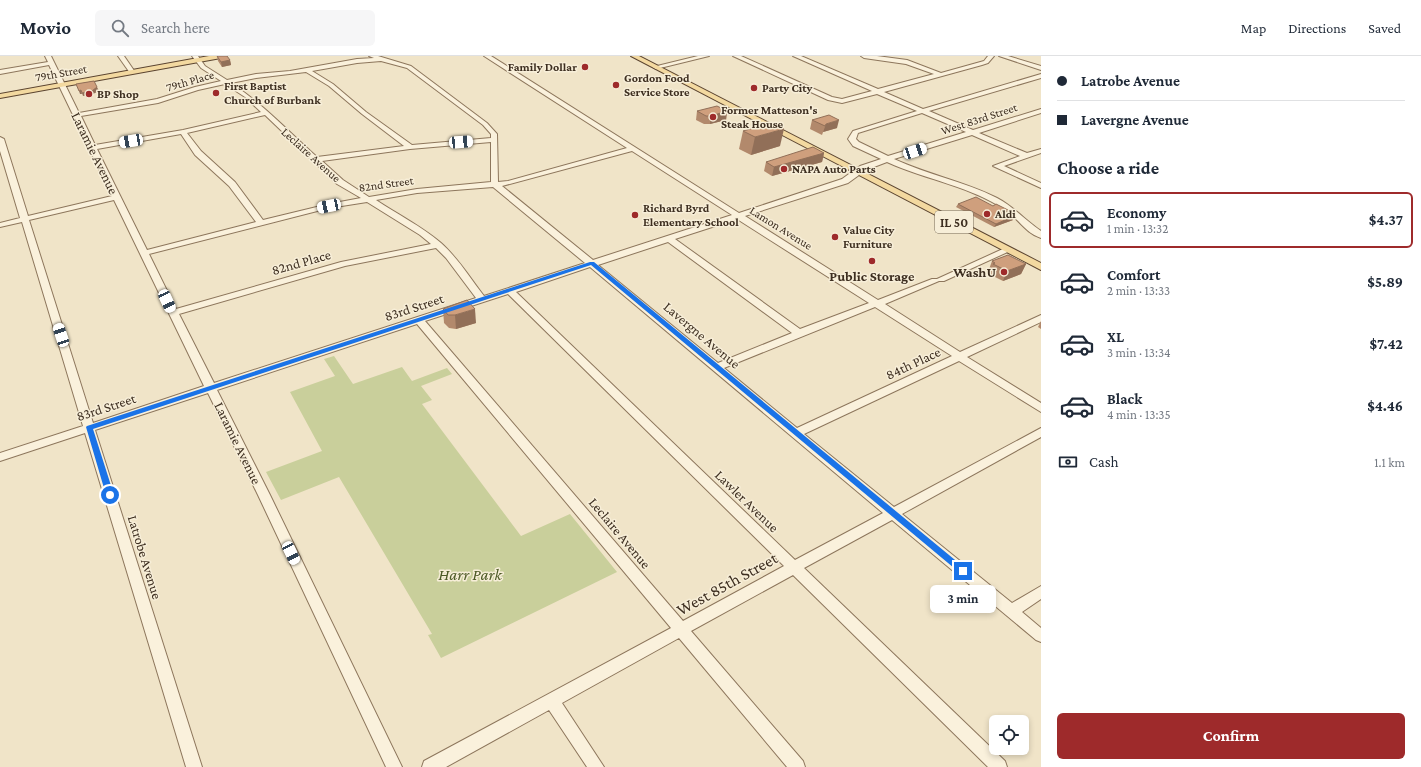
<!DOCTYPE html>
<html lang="en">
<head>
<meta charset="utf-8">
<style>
  :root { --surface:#fff; --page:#f6f6f7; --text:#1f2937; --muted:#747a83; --line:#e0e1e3; --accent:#9e2a2b }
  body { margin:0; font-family:"Crimson Pro",serif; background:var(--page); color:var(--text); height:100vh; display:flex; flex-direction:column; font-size:15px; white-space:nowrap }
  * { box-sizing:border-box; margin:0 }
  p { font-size:13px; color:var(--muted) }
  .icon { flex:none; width:22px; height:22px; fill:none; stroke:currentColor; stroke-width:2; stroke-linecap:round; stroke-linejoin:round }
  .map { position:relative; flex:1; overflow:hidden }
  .panel { display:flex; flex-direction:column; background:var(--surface); width:380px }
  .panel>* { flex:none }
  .hud { display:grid; align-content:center; height:88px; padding:0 16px; background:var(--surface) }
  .fabs { position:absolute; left:989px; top:659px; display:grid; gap:8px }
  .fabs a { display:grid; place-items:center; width:40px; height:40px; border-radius:6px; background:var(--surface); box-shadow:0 2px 6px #0003; font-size:20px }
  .end { position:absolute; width:18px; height:18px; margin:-9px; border:5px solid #1a73e8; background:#fff; box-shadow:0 0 0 2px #fff }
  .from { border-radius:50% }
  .bubble { position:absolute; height:28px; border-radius:6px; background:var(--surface); box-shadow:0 2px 6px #0003; font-size:13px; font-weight:700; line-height:28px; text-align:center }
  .car { position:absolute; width:12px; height:24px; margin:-12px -6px; border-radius:5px; box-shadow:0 0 3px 1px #0007; background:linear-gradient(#fff 24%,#345 0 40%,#fff 0 76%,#345 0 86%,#fff 0) }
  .hud b { display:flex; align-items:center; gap:14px; height:38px; font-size:15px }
  .hud b+b { border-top:1px solid var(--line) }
  .hud i { width:10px; height:10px; background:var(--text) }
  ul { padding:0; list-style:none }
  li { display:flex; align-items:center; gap:12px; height:56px; margin:0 8px 6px; padding:0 8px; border:2px solid transparent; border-radius:6px }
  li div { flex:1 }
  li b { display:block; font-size:15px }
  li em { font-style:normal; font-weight:700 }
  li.active { border-color:var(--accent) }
  li>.icon { width:36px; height:36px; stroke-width:1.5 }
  h2 { padding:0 16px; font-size:18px; line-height:48px }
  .pay { display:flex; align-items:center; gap:10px; height:44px; padding:0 16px; font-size:15px }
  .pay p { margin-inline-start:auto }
  .primary-button { display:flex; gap:8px; margin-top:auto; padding:8px 16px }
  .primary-button a { flex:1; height:46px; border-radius:6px; background:var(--accent); color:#fff; font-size:16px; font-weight:700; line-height:46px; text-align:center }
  header { display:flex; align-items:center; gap:24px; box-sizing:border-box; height:56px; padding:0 20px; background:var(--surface); border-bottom:1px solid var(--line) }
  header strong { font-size:19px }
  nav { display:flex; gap:22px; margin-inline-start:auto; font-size:14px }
  .search { width:280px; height:36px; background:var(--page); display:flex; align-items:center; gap:10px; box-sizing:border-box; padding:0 14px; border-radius:6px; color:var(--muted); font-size:15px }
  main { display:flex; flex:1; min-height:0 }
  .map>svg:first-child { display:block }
  .green { fill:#c9cf9b }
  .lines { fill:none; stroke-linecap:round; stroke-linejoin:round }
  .minor-casing { stroke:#8d765c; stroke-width:2 }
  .major-casing { stroke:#5b4430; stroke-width:2 }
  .minor { fill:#faf1dc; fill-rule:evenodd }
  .major { fill:#f3d9a0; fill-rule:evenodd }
  .wall { fill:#b2896c }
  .shaded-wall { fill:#916f58 }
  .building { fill:#cf9f7d; stroke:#916f58 }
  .route { fill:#1a73e8 }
  .poi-dot { fill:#9e2a2b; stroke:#f7eed8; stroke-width:1.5 }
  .labels { text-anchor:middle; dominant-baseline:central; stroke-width:3; stroke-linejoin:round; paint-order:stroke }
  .far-poi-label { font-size:12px; font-weight:bold; fill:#3d2e20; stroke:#f7eed8; text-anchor:start }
  .far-street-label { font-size:12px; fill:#3d2e20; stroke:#f7eed8 }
  .shield { fill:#f7eed8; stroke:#756857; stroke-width:1 }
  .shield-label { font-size:13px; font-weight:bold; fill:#3d2e20 }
  .street-label { font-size:14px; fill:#3d2e20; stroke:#f7eed8 }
  .poi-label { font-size:14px; font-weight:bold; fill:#3d2e20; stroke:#f7eed8; text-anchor:end }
  .near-park-label { font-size:17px; font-style:italic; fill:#4d5a26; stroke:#f7eed8 }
  .near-street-label { font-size:17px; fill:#3d2e20; stroke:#f7eed8 }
</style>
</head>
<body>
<header>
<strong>Movio</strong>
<div class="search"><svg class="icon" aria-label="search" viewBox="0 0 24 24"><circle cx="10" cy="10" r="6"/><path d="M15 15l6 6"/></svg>Search here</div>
<nav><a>Map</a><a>Directions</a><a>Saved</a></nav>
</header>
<main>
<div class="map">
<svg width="1041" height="711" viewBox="0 0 1041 711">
  <rect width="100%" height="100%" fill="#f0e4c8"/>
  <polygon class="green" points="334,300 353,328 402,311 412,325 447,312 452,318 421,330 432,344 422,348 521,480 570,458 617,516 441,602 428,579 432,578 339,421 281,444 266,416 322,395 290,336 335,320 324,303"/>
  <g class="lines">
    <defs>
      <g id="minor">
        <path d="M45,0H51L79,57L157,43L195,31L221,25L201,12L192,0H198L205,10L227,24L256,18L290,15L357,3L374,2L369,0H378L411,10L487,67L497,78L498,126L508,125L627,92L484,0H491L739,157L842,123L860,110L881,103L853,90L848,83L853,75L917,55L877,38L842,47L828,44L733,0H741L832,41L842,43L872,35L793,0H801L878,33L934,18L906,8L864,2L861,0H877L907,4L941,17L984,5L988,0H994L988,7L982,9L884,36L923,53L1041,18V22L929,55L973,74L1041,53V57L979,77L1027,97L1041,93V97L1004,110L1041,127V132L993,110L1020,100L972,79L894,103C928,119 964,125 997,142C1014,151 1026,165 1041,175V182C1027,178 1018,163 1007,155C971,130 926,124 887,106L866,114L848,127L745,160L878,244L932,223H937L1005,192L1008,191L1012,194L944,225H939L885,248L960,296L1041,259V266L967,301L1041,347V356L959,305L804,378L894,451L1041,372V381L902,458L1012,547L1041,530V543L1022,556L1041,572V586L1036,584L892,464L804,512L1005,705L1007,711H988L793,519L691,575L803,705L805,711H787L679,582L562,647L604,711H587L549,654L446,711H422L424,705L671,572L417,268L217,334L270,439L402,711H386L258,439L208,337L95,374L202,711H186L85,377L0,405V397L83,370L22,166L0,171V167L20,162L0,95V81L4,83L28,160L112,140L49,9L0,18V14L48,6ZM381,5L407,12L483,69L491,78V82L412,89L366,56L333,28L312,15L357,7ZM306,16L329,30L362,58L404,90L317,101C289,76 263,48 231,27L256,22ZM225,28L245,41L261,56L183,74L95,89L81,60L158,47L198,34ZM922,57L966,76L888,100L859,86L856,83L858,77ZM265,59L337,128L361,142L329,148L263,164L235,126L201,95L187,77ZM181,78L195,99L229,130L256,166L147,194L97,93ZM491,86V126L417,133L369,141L343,124L322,105L410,93ZM632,95L732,159L593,204L502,130ZM493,131L585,207L484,240C470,222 458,202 441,187C421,170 397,158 376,144L417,137ZM114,144L204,330L93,367L29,164ZM367,146L420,179L431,188L341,206L176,253L149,198L329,152ZM737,163L869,247L800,273L675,183ZM668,186L792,277L718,307L598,209ZM436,192L446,202L476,242L214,327L179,258L345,210ZM590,211L883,457L795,504L516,236ZM508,238L784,510L683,565L425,265ZM875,251L952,300L797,372L724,312Z"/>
        <polygon points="118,0 124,0 135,16 134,17 130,17"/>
        <polygon points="698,0 709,0 656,13 653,11"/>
        <polygon points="999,0 1008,0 1041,10 1041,14"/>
      </g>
      <g id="major">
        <polygon points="209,0 224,0 221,2 0,42 0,38"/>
        <polygon points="631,0 639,0 1041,207 1041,214"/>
      </g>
    </defs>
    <use href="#minor" class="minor-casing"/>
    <use href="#major" class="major-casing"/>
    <use href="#minor" class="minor"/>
    <use href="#major" class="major"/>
  </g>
  <g class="wall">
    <polygon points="217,0 230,4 231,9 222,11 218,5"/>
    <polygon points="697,55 727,55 726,64 710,68 704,68 696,64"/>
    <polygon points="812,64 837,72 823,76 822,79 810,73"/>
    <polygon points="743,75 780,90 751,99 739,93"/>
    <polygon points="824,97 822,106 772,120 764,115 766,106"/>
    <polygon points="958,148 1007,157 1013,164 994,171 956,151"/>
    <polygon points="992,205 1026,208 1021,218 1003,225 989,218 990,216 988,216"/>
    <polygon points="443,253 476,267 456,273 449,272 444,267"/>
    <polygon points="1041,265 1041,273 1038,271"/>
  </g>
  <g class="shaded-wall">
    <polygon points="230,4 231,9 222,11 221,6"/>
    <polygon points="97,31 99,35 93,38 83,40 82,37"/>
    <polygon points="81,34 82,38 80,38 79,35"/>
    <polygon points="727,55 726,64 710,68 711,60"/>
    <polygon points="839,64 837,72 823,76 822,79 826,68"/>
    <polygon points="784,73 780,90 751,99 755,81"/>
    <polygon points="824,97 822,106 772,120 774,111"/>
    <polygon points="1014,160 1013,164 994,171 996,168"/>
    <polygon points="1026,208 1021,218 1003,225 1007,215"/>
    <polygon points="475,253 476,267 456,273 455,259"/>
  </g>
  <g class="building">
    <polygon points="217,0 227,0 230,4 221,6"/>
    <polygon points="94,25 97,31 92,35 82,37 81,34 79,35 76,28"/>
    <polygon points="717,50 727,55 711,60 706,60 697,55"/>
    <polygon points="829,59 839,64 826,68 825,70 812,64"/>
    <polygon points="772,67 784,73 755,81 743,75"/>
    <polygon points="813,91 824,97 774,111 766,106"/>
    <polygon points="976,141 993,150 996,148 1008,154 1005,156 1014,160 996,168 958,148"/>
    <polygon points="1008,199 1026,208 1007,215 993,208 995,207 992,205"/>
    <polygon points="467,244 475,253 455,259 448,259 443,253"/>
  </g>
  <polygon class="route" points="590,206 594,206 966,513 966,517 960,517 591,209 93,373 114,439 110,442 106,439 86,371 87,370"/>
  <g class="poi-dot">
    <circle cx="585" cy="11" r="4"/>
    <circle cx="616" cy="29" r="4"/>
    <circle cx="754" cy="32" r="4"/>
    <circle cx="216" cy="37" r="4"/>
    <circle cx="89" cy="38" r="4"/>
    <circle cx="713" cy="61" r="4"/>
    <circle cx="784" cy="113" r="4"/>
    <circle cx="987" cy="158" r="4"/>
    <circle cx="635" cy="159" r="4"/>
    <circle cx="835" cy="181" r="4"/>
    <circle cx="872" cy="205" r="4"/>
    <circle cx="1004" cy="216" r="4"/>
  </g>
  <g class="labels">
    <g class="far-poi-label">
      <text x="577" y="11" text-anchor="end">Family Dollar</text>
      <text x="624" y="22">Gordon Food<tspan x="624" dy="14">Service Store</tspan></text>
      <text x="224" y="30">First Baptist<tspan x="224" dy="14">Church of Burbank</tspan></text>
      <text x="762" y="32">Party City</text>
      <text x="97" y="38">BP Shop</text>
      <text x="721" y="54">Former Matteson's<tspan x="721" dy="14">Steak House</tspan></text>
      <text x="792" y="113">NAPA Auto Parts</text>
      <text x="643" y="152">Richard Byrd<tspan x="643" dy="14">Elementary School</tspan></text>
      <text x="995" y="158">Aldi</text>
      <text x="843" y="174">Value City<tspan x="843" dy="14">Furniture</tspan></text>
    </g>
    <g class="far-street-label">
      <text transform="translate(61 17) rotate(-10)">79th Street</text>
      <text transform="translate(190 25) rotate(-16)">79th Place</text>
      <text transform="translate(979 63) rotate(-18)">West 83rd Street</text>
      <text transform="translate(311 99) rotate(42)">Leclaire Avenue</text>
      <text transform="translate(386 128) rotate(-8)">82nd Street</text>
      <text transform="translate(781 172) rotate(32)">Lamon Avenue</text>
    </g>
    <rect class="shield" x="935" y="155" width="38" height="22" rx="3"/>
    <g class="shield-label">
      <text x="954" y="166">IL 50</text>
    </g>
    <g class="street-label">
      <text transform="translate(95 97) rotate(64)">Laramie Avenue</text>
      <text transform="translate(301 206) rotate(-16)">82nd Place</text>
      <text transform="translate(414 251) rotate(-18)">83rd Street</text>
      <text transform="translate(702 279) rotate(40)">Lavergne Avenue</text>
      <text transform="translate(913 307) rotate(-25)">84th Place</text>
      <text transform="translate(106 351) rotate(-18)">83rd Street</text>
      <text transform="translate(238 387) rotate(64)">Laramie Avenue</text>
      <text transform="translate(747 445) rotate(44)">Lawler Avenue</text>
      <text transform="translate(620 477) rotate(50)">Leclaire Avenue</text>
      <text transform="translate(145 501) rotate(73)">Latrobe Avenue</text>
    </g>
    <g class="poi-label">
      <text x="996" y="216">WashU</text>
      <text x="872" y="220" text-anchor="middle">Public Storage</text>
    </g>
    <g class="near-park-label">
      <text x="470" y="518">Harr Park</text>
    </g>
    <g class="near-street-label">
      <text transform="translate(727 528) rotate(-29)">West 85th Street</text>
    </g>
  </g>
</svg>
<div class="fabs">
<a><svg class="icon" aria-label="locate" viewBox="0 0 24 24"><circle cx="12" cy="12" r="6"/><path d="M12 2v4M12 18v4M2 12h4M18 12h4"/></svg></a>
</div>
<i class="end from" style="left:110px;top:439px"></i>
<i class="end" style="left:963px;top:515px"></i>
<div class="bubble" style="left:930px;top:529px;width:66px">3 min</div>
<i class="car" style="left:131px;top:85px;rotate:260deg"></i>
<i class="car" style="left:461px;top:86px;rotate:86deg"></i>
<i class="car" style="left:915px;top:95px;rotate:72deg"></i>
<i class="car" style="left:329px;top:150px;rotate:258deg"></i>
<i class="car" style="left:167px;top:245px;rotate:155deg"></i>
<i class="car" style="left:61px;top:279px;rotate:342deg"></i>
<i class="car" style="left:291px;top:497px;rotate:154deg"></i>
</div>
<section class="panel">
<div class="hud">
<b><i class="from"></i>Latrobe Avenue</b>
<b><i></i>Lavergne Avenue</b>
</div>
<h2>Choose a ride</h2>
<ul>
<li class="active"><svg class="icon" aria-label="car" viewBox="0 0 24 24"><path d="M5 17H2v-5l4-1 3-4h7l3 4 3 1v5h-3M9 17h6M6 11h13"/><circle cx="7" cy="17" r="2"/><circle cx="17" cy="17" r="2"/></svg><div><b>Economy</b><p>1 min · 13:32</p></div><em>$4.37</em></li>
<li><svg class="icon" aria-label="car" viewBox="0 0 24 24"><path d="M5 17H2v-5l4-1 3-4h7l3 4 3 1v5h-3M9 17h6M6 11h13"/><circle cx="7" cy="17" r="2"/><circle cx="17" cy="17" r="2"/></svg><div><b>Comfort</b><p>2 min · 13:33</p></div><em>$5.89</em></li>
<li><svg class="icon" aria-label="car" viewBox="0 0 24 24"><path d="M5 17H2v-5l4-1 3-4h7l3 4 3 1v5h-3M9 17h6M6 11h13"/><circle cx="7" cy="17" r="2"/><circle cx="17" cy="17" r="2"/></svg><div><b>XL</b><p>3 min · 13:34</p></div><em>$7.42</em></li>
<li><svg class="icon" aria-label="car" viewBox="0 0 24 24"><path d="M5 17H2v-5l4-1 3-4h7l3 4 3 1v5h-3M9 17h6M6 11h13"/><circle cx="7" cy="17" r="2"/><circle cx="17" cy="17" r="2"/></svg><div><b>Black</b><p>4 min · 13:35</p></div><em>$4.46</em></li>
</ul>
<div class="pay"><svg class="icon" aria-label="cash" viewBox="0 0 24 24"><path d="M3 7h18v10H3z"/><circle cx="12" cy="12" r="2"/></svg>Cash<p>1.1 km</p></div>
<div class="primary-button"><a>Confirm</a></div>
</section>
</main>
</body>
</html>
